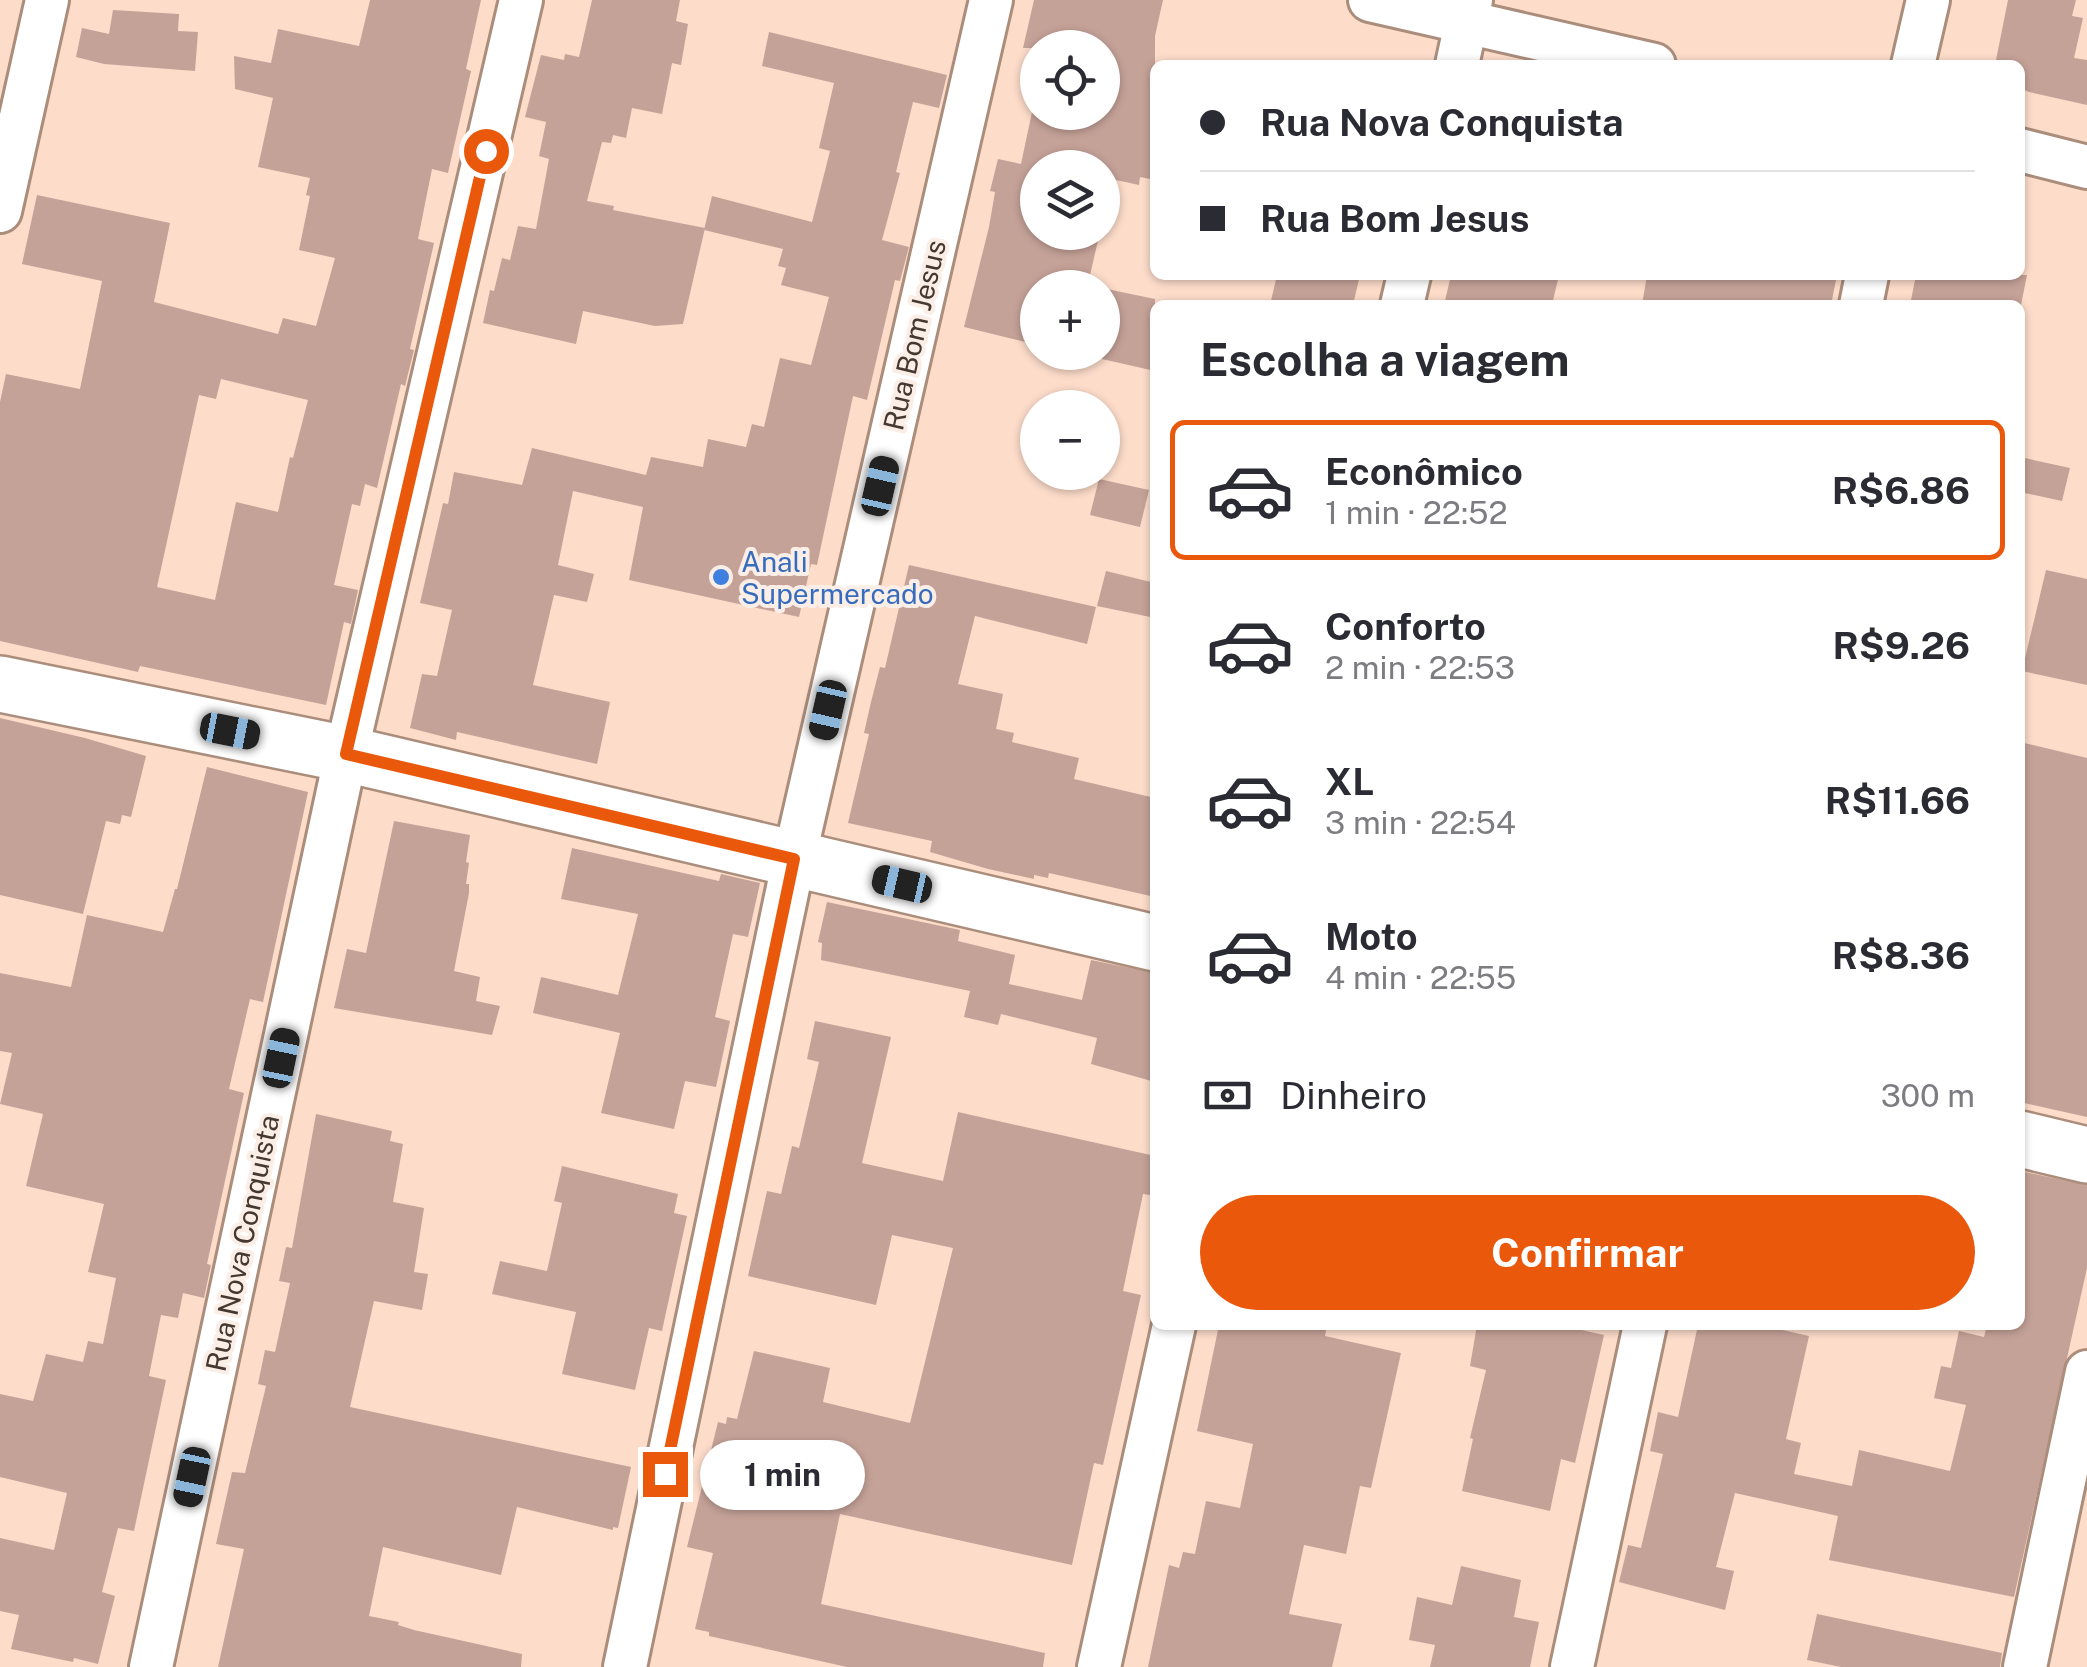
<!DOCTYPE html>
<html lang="pt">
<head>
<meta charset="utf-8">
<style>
  :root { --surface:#fff; --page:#f7f7f7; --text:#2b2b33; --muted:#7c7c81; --line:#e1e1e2; --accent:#ea580c }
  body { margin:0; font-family:"Public Sans",sans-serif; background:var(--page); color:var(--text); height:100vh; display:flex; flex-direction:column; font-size:38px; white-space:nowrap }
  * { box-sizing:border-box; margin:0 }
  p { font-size:32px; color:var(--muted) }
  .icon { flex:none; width:55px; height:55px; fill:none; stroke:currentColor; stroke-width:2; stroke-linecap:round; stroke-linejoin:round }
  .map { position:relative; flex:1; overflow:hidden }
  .details { position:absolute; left:1150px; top:300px; width:875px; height:1030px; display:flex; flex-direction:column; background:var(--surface); border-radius:15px; box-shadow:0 2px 8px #0004 }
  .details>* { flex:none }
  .hud { position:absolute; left:1150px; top:60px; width:875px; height:220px; border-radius:15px; box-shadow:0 2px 8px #0004; display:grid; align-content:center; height:220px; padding:0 50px; background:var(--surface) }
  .controls { position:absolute; left:1020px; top:30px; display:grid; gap:20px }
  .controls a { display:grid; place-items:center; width:100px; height:100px; border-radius:50%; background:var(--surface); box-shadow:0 2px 8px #0004; font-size:50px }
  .end { position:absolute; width:45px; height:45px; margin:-22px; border:12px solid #ea580c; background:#fff; box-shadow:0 0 0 5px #fff }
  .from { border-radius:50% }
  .bubble { position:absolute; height:70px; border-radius:35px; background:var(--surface); box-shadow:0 2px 8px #0004; font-size:32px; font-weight:700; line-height:70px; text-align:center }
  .car { position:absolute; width:30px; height:60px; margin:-30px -15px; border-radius:12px; box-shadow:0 0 8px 2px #0007; background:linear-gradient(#222 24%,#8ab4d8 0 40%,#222 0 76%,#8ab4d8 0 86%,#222 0) }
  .hud b { display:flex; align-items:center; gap:35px; height:95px; font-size:38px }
  .hud b+b { border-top:2px solid var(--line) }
  .hud i { width:25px; height:25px; background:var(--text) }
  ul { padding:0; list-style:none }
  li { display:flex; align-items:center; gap:30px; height:140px; margin:0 20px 15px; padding:0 30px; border:5px solid transparent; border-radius:15px }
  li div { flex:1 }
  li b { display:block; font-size:38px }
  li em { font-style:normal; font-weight:700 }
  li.selected { border-color:var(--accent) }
  li>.icon { width:90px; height:90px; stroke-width:1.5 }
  h2 { padding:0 50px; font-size:45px; line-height:120px }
  .pay { display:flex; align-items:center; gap:25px; height:110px; padding:0 50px; font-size:38px }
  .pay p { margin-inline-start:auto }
  .button { display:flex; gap:20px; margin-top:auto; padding:20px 50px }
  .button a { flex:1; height:115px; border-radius:60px; background:var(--accent); color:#fff; font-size:40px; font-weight:700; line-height:115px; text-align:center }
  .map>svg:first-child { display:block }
  .building { fill:#c5a298; fill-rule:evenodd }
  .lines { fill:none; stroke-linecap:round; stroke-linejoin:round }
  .street-casing { stroke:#ab8d7c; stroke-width:48 }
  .secondary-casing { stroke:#ab8d7c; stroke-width:60 }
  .street { stroke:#fff; stroke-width:42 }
  .secondary { stroke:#fff; stroke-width:55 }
  .route { stroke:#ea580c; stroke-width:12 }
  .shop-dot { fill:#3f7fe0; stroke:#fbeee7; stroke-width:4 }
  .labels { text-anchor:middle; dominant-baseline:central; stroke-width:8; stroke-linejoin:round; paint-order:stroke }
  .street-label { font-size:28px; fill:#443830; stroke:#fbeee7 }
  .shop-label { font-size:28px; fill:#366cbe; stroke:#fbeee7; text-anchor:start }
</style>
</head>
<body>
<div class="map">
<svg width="2087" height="1667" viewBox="0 0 2087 1667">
  <rect width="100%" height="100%" fill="#fddcca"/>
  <g class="building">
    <path d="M370,0H481L466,69L471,71L448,173L432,169L418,239L434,243L410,349L414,350L405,386L401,384L377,488L365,484L360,506L352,504L334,585L358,590L351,624L344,622L326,705L140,666L138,672L0,641V402L6,374L80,389L102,281L22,264L37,195L170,223L154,302L278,334L283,318L316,326L335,258L299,250L310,196L306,195L310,178L258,167L273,98L235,89L234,56L271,63L278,29L359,46ZM221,379L308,400L293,458L290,457L278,512L236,502L215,600L157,587L199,395L216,399Z"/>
    <polygon points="592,0 680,0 676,21 688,24 681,65 672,63 662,114 632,108 626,138 613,135 611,143 602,142 587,201 614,206 613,210 705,228 683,324 655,326 583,311 576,344 483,323 490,290 494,291 502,258 510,260 518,226 536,229 549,159 539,156 546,122 525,117 541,55 564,60 565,54 579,57"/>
    <polygon points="1034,0 1163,0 1155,36 1155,180 1140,177 1139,185 1102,177 1102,168 1038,168 1038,232 1100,232 1087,288 1038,288 1038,345 964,327 989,227 995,192 990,191 998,159 1021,164 1032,112 1102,112 1102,48 1023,48"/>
    <polygon points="2008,0 2076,0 2072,16 2083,18 2074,58 2087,60 2087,105 2029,92 2020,88 2020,65 1995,65"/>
    <polygon points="113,10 179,14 178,31 198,32 195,71 104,64 76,57 82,28 109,34"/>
    <polygon points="769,32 947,75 939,108 913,102 896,172 900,173 882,240 909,247 900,281 895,280 867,400 853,396 817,565 811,564 799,617 629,580 643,507 573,491 558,565 594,574 587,602 554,595 533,685 610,702 597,764 457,732 456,740 410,728 422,674 437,676 452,610 420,603 443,503 448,504 454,472 522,485 532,448 646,475 651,457 703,467 708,439 746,447 752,424 764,427 780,358 811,365 829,297 781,285 786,268 778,266 783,249 704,230 712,196 812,222 830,151 819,148 834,83 762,66"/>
    <polygon points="1277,275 1360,275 1353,305 1270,305"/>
    <polygon points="1451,275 1559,275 1552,305 1444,305"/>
    <polygon points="1647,275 1837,275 1831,305 1642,305"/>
    <polygon points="1916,275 2027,275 2021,305 1910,305"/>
    <polygon points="1102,288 1155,299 1155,371 1102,359"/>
    <polygon points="2020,457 2070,468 2062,501 2020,492"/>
    <polygon points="1099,479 1149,490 1140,527 1090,515"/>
    <polygon points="909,565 1096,607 1087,644 975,616 958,684 1003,694 996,729 1014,733 1012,742 1079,758 1074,779 1155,798 1155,897 1049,873 1048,878 1034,875 1034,879 988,869 930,852 932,841 848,823 869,734 864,733 871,702 880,667 885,668"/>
    <polygon points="2046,570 2087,579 2087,685 2022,671"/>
    <polygon points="1106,571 1155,583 1155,618 1097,606"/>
    <polygon points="0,718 85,738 146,756 131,817 122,815 120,824 106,821 83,914 0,895"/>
    <polygon points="2020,742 2087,758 2087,1117 2020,1102"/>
    <polygon points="207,767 308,792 263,1002 250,999 229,1089 244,1093 207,1264 211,1265 204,1298 183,1293 178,1318 161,1315 149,1376 166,1380 134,1531 118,1528 102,1592 115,1596 98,1664 74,1658 73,1662 11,1649 19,1615 0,1611 0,1538 54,1550 67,1493 0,1477 0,1394 33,1401 46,1354 83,1362 88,1341 103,1344 116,1278 88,1272 104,1204 26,1186 43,1114 0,1104 12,1053 0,1051 0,973 71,987 87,915 163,932 175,889 177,889"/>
    <polygon points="394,821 470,835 466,862 469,863 466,884 469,884 469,893 454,971 480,977 476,1001 500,1006 492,1035 334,1008 347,949 366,953"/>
    <polygon points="572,848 719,881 721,874 760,883 748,937 733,934 715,1017 730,1021 716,1087 685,1081 674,1129 601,1113 620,1033 533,1013 541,977 618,995 638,914 561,899"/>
    <polygon points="827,902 960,930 958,941 1015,955 1009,984 1082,1000 1091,960 1155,973 1155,1082 1091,1064 1097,1038 1001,1014 998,1025 964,1017 970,991 821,960 822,943 818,942"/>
    <polygon points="815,1021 891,1037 862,1163 943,1181 958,1112 1155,1156 1155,1173 1150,1195 1143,1194 1123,1291 1141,1295 1103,1465 1094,1463 1072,1565 840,1514 821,1604 1045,1653 1043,1667 847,1667 709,1636 709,1632 695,1629 713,1553 687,1547 718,1422 726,1424 727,1417 737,1419 754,1351 830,1368 823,1402 910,1423 953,1248 892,1235 876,1305 748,1276 767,1191 781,1194 792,1146 799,1148 819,1062 807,1059"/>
    <polygon points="316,1114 392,1131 390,1141 403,1144 393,1202 424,1208 414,1272 428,1274 422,1310 374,1301 350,1407 631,1467 618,1528 613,1527 613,1530 517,1507 501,1575 383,1547 369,1616 399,1622 398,1625 414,1630 522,1654 521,1667 218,1667 244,1549 216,1544 232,1472 245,1473 266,1386 258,1384 265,1350 275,1352 290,1283 279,1281 286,1247 292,1248"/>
    <polygon points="562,1166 678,1194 674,1213 687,1216 662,1331 649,1328 635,1390 562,1374 576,1312 492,1294 500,1261 547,1271 562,1203 554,1201"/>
    <polygon points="2020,1171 2087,1185 2087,1268 2014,1597 1829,1560 1838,1516 1735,1493 1716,1567 1734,1571 1725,1610 1619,1582 1628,1545 1641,1548 1663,1454 1650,1451 1658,1412 1678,1417 1698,1325 1760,1325 1809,1336 1786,1439 1801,1443 1794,1474 1852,1486 1859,1450 1950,1471 1966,1405 1934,1398 1941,1366 1951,1368 1959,1331 1984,1337 1987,1325 2020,1325"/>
    <polygon points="1219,1325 1327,1325 1325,1336 1401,1353 1371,1488 1360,1486 1346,1554 1304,1545 1289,1614 1342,1624 1332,1667 1148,1667 1169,1565 1179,1568 1183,1552 1195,1554 1206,1501 1240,1508 1253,1444 1197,1431"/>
    <polygon points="1477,1325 1559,1325 1604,1335 1575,1463 1561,1459 1550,1511 1462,1491 1473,1439 1470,1438 1486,1370 1470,1366"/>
    <polygon points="1461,1566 1521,1580 1514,1617 1539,1622 1530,1667 1430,1667 1435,1645 1409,1640 1417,1597 1452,1605"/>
    <polygon points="1817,1614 2002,1653 2000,1667 1841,1667 1807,1660"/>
  </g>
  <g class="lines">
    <defs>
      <g id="street">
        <polyline points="1370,0 1654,65"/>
        <polyline points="1457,65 1471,0"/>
        <polyline points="1913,65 1928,0"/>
        <polyline points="2020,150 2087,167"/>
        <polyline points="0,211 47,0"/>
        <polyline points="1402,305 1409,275"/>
        <polyline points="1861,305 1867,275"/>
        <polyline points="151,1667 346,754 521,0"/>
        <polyline points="625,1667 794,859 991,0"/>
        <polyline points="1099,1667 1174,1325"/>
        <polyline points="1572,1667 1645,1325"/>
        <polyline points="2025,1667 2087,1372"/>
      </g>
      <g id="secondary">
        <polyline points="0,684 346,754 1155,943"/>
        <polyline points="2020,1139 2087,1155"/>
      </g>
    </defs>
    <use href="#street" class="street-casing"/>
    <use href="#secondary" class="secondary-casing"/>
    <use href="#street" class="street"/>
    <use href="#secondary" class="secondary"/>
  </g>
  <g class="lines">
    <polyline class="route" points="486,151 346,754 794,859 665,1474"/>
  </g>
  <circle class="shop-dot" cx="721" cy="577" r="10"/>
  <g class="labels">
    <g class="street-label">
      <text transform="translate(914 335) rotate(-77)">Rua Bom Jesus</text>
      <text transform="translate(242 1243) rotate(-78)">Rua Nova Conquista</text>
    </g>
    <g class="shop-label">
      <text x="741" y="561">Anali<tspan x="741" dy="32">Supermercado</tspan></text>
    </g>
  </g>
</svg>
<div class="controls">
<a><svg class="icon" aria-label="locate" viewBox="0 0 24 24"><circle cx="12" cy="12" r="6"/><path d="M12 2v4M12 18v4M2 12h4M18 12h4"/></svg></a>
<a><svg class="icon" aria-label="layers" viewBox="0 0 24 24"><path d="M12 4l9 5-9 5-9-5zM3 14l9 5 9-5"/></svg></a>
<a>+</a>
<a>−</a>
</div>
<i class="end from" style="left:486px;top:151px"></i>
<i class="end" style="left:665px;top:1474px"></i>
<div class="bubble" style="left:700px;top:1440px;width:165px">1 min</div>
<i class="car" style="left:880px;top:486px;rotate:13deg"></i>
<i class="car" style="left:828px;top:710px;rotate:193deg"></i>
<i class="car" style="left:230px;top:731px;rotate:101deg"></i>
<i class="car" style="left:902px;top:884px;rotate:283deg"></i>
<i class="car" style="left:281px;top:1058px;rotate:12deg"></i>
<i class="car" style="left:192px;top:1477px;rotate:192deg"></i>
<div class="hud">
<b><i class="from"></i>Rua Nova Conquista</b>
<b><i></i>Rua Bom Jesus</b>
</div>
<section class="details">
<h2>Escolha a viagem</h2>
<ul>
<li class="selected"><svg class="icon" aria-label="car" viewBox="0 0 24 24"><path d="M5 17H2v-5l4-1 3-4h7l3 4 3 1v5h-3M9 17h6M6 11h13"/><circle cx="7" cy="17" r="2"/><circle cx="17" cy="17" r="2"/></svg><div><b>Econômico</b><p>1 min · 22:52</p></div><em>R$6.86</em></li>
<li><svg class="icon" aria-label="car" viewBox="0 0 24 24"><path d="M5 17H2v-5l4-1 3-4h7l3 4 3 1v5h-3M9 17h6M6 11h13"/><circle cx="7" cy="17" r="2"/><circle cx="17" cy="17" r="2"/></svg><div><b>Conforto</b><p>2 min · 22:53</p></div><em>R$9.26</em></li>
<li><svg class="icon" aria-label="car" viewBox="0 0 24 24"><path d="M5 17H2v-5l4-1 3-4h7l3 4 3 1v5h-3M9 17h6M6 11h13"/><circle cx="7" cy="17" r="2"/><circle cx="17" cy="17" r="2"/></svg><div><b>XL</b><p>3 min · 22:54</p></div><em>R$11.66</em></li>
<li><svg class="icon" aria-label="car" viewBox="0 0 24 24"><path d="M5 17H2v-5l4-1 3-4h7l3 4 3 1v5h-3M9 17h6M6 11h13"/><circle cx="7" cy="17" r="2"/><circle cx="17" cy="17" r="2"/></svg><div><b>Moto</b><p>4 min · 22:55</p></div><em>R$8.36</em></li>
</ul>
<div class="pay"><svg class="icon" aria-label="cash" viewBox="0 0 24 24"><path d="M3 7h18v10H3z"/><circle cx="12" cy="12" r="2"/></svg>Dinheiro<p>300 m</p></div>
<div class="button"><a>Confirmar</a></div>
</section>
</div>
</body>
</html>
